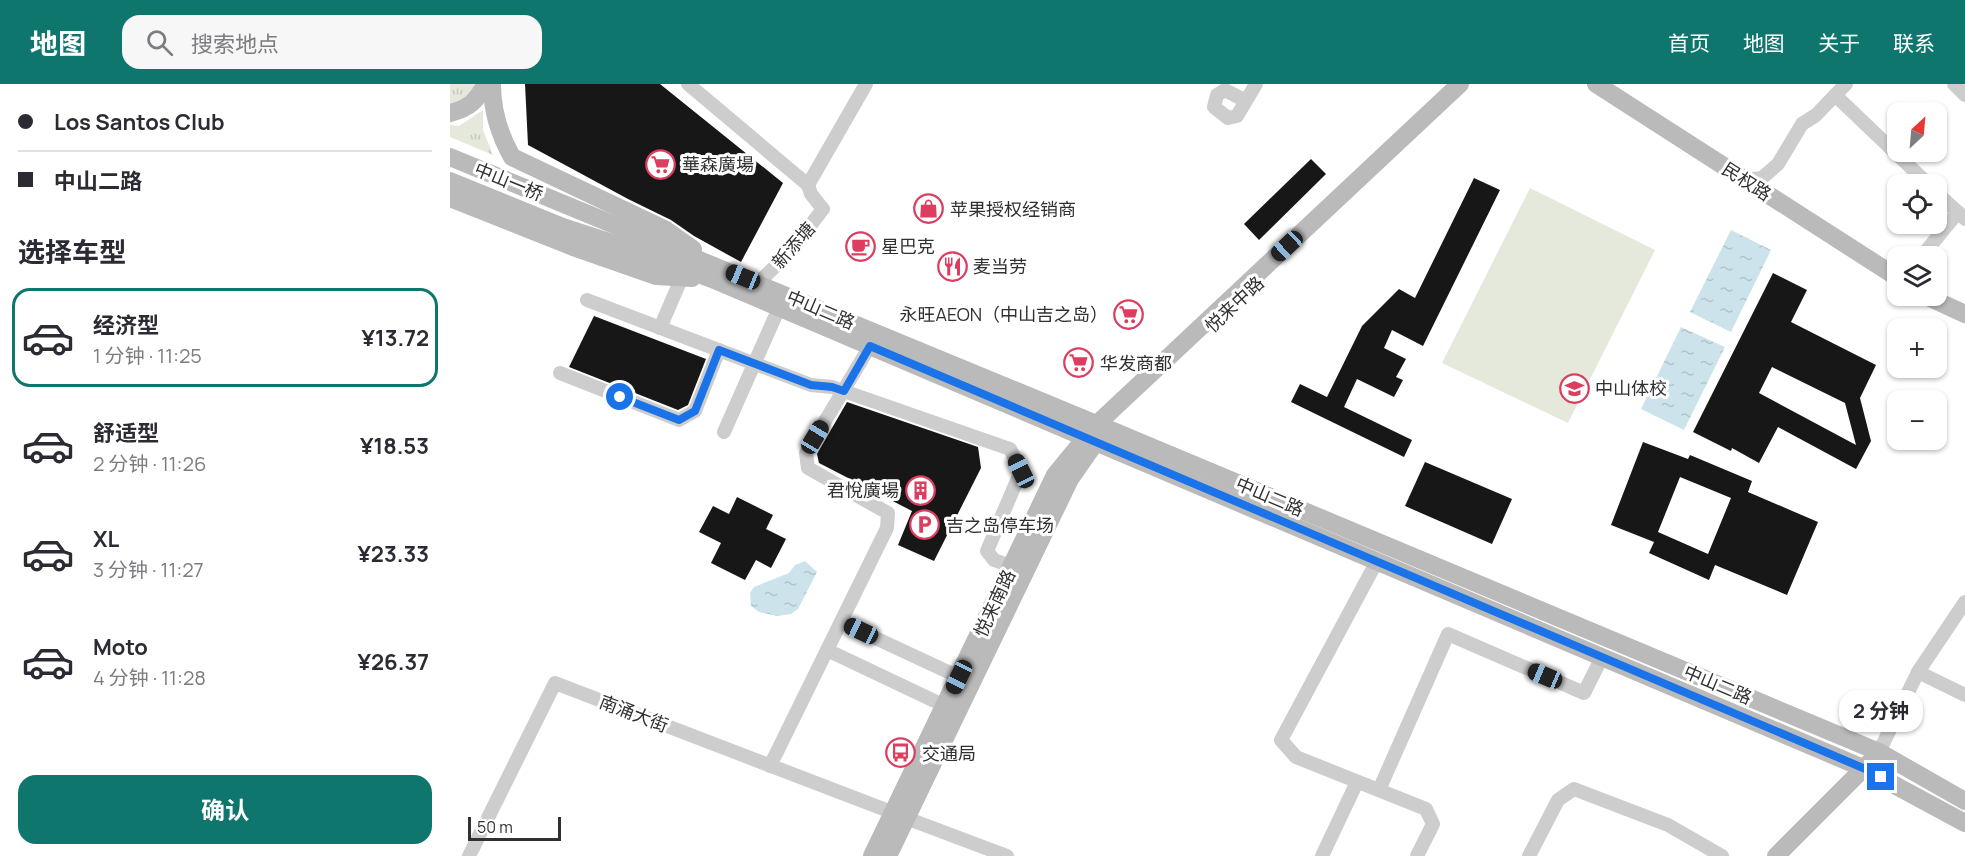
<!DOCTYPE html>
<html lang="zh">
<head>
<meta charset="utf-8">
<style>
  :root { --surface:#fff; --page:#f7f7f7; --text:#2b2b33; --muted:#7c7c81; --line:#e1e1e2; --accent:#0f766e }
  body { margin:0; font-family:Manrope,"Noto Sans SC",sans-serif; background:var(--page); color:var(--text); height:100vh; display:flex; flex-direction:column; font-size:22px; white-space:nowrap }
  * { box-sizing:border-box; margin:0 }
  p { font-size:20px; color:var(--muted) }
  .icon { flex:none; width:33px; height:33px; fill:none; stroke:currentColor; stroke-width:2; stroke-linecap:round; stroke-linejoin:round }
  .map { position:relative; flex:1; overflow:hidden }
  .details { display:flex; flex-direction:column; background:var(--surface); width:450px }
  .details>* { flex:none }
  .guide { display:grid; align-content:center; height:132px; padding:0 18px; background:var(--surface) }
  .needle { width:39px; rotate:26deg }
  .fabs { position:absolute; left:1437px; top:18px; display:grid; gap:12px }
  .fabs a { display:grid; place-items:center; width:60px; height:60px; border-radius:12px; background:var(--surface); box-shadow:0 2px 4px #0004; font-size:30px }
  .scale { position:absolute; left:18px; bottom:15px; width:93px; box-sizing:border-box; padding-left:6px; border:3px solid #303030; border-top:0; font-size:16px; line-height:21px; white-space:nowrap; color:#303030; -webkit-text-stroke:4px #fff; paint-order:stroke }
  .end { position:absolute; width:27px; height:27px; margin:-14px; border:8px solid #1a73e8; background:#fff; box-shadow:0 0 0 3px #fff }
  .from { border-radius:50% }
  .bubble { position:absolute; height:42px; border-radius:18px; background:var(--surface); box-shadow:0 2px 4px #0004; font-size:20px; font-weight:700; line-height:42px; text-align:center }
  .car { position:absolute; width:18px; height:36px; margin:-18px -9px; border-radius:8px; box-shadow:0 0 4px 2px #0007; background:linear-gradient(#222 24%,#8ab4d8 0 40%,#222 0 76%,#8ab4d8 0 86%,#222 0) }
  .guide b { display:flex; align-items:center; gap:21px; height:57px; font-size:22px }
  .guide b+b { border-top:2px solid var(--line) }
  .guide i { width:15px; height:15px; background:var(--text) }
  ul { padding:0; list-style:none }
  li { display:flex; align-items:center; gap:18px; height:99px; margin:0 12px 9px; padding:0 6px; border:3px solid transparent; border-radius:18px }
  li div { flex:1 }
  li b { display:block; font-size:22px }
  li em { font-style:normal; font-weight:700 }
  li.on { border-color:var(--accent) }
  li>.icon { width:54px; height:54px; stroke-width:1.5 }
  h2 { padding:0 18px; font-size:27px; line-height:72px }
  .cta { display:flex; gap:12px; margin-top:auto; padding:12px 18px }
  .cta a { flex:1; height:69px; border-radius:18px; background:var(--accent); color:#fff; font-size:24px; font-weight:700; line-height:69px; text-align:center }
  header { display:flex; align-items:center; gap:36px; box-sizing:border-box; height:84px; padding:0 30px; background:var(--accent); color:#fff }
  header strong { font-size:28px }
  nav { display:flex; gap:33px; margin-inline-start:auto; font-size:21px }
  .search { width:420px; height:54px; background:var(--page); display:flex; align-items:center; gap:15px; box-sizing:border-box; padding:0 21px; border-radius:18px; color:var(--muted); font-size:22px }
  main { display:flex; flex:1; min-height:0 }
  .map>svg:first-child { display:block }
  .grass { fill:url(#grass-tufts) }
  .pitch { fill:#e5e9dc }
  .water { fill:url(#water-ripples) }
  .building { fill:#171717; fill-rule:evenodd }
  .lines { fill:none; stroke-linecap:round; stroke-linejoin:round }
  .street { stroke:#cdcdcd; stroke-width:14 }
  .secondary { stroke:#bababa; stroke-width:18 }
  .route { stroke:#1a73e8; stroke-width:8 }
  .labels { text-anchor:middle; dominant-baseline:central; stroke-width:6; stroke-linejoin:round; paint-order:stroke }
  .poi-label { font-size:18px; fill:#303030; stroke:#fff; text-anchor:start }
  .street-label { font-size:18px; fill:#303030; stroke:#fff }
</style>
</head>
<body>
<header>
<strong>地图</strong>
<div class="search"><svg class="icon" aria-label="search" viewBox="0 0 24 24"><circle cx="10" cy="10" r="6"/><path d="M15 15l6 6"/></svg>搜索地点</div>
<nav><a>首页</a><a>地图</a><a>关于</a><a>联系</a></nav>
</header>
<main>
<section class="details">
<div class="guide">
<b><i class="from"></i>Los Santos Club</b>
<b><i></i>中山二路</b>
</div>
<h2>选择车型</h2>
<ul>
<li class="on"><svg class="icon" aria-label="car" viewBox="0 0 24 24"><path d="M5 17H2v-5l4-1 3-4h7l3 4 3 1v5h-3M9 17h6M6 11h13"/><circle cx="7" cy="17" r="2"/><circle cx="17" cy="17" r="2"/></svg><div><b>经济型</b><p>1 分钟 · 11:25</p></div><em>¥13.72</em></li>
<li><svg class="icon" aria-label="car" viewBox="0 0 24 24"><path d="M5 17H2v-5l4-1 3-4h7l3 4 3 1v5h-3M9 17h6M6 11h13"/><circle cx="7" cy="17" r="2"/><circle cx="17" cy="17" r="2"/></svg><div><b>舒适型</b><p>2 分钟 · 11:26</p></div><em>¥18.53</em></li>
<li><svg class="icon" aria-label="car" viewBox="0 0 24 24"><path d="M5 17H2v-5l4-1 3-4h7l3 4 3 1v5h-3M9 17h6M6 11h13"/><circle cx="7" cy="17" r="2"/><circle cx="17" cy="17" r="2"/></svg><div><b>XL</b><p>3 分钟 · 11:27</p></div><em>¥23.33</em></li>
<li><svg class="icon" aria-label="car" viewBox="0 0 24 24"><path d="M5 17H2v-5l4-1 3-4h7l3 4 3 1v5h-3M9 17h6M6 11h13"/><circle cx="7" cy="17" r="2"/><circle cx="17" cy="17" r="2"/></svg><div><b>Moto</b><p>4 分钟 · 11:28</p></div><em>¥26.37</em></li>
</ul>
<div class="cta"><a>确认</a></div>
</section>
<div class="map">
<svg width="1515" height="772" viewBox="0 0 1515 772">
  <defs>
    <pattern id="grass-tufts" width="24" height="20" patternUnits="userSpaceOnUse" patternTransform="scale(1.5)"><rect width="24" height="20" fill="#e5e9dc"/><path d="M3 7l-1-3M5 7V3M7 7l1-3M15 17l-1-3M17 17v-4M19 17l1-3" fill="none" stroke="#c5c8bd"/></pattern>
    <pattern id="water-ripples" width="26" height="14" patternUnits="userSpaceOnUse" patternTransform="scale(1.5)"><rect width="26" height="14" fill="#cde3eb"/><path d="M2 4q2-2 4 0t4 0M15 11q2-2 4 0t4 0" fill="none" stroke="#b0c3ca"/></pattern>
  </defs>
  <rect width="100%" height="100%" fill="#fff"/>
  <g class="grass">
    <path d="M0,0H26C24,10 10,20 0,20Z"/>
    <polygon points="33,26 33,46 43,71 0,53 0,41 9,42"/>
  </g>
  <polygon class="pitch" points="1080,104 1205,166 1118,339 992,279"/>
  <g class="water">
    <polygon points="1281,146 1321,166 1281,248 1240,228"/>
    <polygon points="1231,243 1275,263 1234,346 1191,325"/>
    <polygon points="355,477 367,488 348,525 341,530 328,532 309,528 301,522 300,509 304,503 339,489 345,481"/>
  </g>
  <g class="building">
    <polygon points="75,0 210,0 333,99 291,178 244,152 221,136 178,115 78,61"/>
    <polygon points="861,75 876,90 809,156 794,140"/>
    <polygon points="1024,94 1050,106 973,262 942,246 934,264 956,275 946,293 953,296 944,313 907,295 894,323 962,356 954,373 841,318 850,300 877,313 912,242 949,205 965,214"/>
    <path d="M1323,189L1357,206L1341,238L1426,281L1410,314L1421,357L1406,385L1328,343L1309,379L1282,364L1281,367L1243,348ZM1322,283L1395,319L1406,361L1309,309Z"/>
    <polygon points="144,232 256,275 238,321 228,326 119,283"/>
    <polygon points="397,318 528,363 531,384 484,477 448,461 462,427 369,379 367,370"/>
    <path d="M1193,358L1238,375L1240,371L1302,397L1298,408L1368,438L1337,511L1265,481L1259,496L1199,469L1204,458L1161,441ZM1230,393L1281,414L1258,470L1208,448Z"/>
    <polygon points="975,378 1062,415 1042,460 955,422"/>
    <polygon points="287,413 323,431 316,445 336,455 321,484 306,476 295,496 261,479 271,459 249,448 263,422 279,430"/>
  </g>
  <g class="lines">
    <g class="street">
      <polyline points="238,0 358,101 361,110 373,125 339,169 308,199"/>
      <polyline points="1504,0 1515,11"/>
      <polyline points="1385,11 1478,100"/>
      <polyline points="796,17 775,6 767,11 764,23 778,34 787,32 806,0"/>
      <polyline points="1295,96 1312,94 1328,80 1352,40 1366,31 1396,0"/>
      <polyline points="358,101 416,0"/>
      <polyline points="1486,108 1515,135"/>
      <polyline points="1472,172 1508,128"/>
      <polyline points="137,216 361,301 382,303 560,365 571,387 537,467 544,476 561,482"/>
      <polyline points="210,244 232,193"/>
      <polyline points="110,289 229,336 245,327 269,266"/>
      <polyline points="274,348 329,224"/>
      <polyline points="927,477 831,656 846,673 976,725 983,740 967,772"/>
      <polyline points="391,538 509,593"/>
      <polyline points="377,566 495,622"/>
      <polyline points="1468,588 1515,611"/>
      <polyline points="1429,668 1468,588 1515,518"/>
      <polyline points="320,682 437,444 438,429 358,384 356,369 420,262"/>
      <polyline points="929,706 998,550 1134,609 1152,573"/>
      <polyline points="456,734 557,772"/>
      <polyline points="19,772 105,599 444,729"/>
      <polyline points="872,772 907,698"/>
      <polyline points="1079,772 1108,716 1124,705 1218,741 1272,772"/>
    </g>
    <g class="secondary">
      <path d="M42,0C42,27 49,50 62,73L216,146L243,165"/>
      <polyline points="1146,0 1448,194"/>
      <path d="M0,29C20,24 26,17 36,0"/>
      <polyline points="0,73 656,344 1429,668 1515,717"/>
      <polyline points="0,97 113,143 196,170 262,195 1413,684 1515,739"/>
      <polyline points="0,114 123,163 206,192 242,194"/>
      <polyline points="1476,212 1515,230"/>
      <polyline points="422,772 605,391 647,340 1010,0"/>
      <polyline points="438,772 620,395 645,359"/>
      <polyline points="1326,772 1422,676"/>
    </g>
  </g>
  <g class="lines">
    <polyline class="route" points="170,313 229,336 245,327 269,266 361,301 382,303 394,307 420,262 1413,684 1431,693"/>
  </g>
  <defs>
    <symbol id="supermarket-ring" viewBox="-11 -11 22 22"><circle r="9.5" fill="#fff" stroke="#db3e5f" stroke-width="1.5"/><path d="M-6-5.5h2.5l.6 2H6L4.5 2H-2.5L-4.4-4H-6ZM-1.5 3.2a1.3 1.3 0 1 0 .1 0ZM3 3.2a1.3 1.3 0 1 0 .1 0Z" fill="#db3e5f"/></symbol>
    <symbol id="shop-ring" viewBox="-11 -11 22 22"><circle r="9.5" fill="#fff" stroke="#db3e5f" stroke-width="1.5"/><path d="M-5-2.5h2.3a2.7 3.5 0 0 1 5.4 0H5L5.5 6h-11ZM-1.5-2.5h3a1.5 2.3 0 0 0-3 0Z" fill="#db3e5f"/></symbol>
    <symbol id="cafe-ring" viewBox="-11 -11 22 22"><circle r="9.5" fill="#fff" stroke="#db3e5f" stroke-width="1.5"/><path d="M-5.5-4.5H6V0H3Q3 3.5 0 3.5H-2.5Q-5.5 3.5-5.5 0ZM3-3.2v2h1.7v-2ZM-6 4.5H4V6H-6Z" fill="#db3e5f"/></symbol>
    <symbol id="restaurant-ring" viewBox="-11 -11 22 22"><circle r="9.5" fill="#fff" stroke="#db3e5f" stroke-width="1.5"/><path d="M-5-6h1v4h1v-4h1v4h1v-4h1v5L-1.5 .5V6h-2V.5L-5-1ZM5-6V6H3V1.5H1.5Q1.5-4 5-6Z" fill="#db3e5f"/></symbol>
    <symbol id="school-ring" viewBox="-11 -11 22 22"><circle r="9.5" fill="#fff" stroke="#db3e5f" stroke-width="1.5"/><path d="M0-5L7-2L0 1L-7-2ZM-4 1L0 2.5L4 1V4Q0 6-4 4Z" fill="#db3e5f"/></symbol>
    <symbol id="building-ring" viewBox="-11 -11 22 22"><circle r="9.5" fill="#fff" stroke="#db3e5f" stroke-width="1.5"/><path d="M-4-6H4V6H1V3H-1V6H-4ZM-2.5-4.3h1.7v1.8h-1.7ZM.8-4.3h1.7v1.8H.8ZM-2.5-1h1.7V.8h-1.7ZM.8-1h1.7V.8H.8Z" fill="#db3e5f"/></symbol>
    <symbol id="parking-ring" viewBox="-11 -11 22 22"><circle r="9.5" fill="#fff" stroke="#db3e5f" stroke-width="1.5"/><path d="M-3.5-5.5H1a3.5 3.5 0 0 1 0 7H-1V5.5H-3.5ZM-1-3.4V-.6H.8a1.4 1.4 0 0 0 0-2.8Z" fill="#db3e5f"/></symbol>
    <symbol id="bus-ring" viewBox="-11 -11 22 22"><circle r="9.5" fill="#fff" stroke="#db3e5f" stroke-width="1.5"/><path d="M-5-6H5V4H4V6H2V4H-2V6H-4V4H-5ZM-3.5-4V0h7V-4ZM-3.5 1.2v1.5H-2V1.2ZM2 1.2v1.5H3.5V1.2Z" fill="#db3e5f"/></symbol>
  </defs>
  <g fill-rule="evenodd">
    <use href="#supermarket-ring" x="194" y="64" width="33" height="33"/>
    <use href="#shop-ring" x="462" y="108" width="33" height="33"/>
    <use href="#cafe-ring" x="394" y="146" width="33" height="33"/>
    <use href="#restaurant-ring" x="486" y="166" width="33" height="33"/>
    <use href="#supermarket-ring" x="662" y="214" width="33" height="33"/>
    <use href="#supermarket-ring" x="612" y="262" width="33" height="33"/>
    <use href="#school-ring" x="1108" y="288" width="33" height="33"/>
    <use href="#building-ring" x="454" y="390" width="33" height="33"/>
    <use href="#parking-ring" x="458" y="424" width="33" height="33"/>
    <use href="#bus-ring" x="434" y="652" width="33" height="33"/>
  </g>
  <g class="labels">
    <g class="poi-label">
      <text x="232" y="80">華森廣場</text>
      <text x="500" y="125">苹果授权经销商</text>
      <text x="431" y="162">星巴克</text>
      <text x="523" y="182">麦当劳</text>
      <text x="658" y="230" text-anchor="end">永旺AEON（中山吉之岛）</text>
      <text x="650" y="279">华发商都</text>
      <text x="1145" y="304">中山体校</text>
      <text x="449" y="406" text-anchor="end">君悅廣場</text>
      <text x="496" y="441">吉之岛停车场</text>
      <text x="472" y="669">交通局</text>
    </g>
    <g class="street-label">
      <text transform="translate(59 97) rotate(22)">中山一桥</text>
      <text transform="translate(1297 97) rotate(33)">民权路</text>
      <text transform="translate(343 161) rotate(-49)">新添塘</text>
      <text transform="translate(784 220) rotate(-43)">悦来中路</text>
      <text transform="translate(371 225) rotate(23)">中山二路</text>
      <text transform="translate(820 412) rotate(23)">中山二路</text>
      <text transform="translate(544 519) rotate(-65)">悦来南路</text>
      <text transform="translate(1268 600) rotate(23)">中山二路</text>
      <text transform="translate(184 629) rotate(21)">南涌大街</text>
    </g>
  </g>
</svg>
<div class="fabs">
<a><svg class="needle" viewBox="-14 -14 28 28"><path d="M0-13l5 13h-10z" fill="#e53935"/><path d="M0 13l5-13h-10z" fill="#7c7c81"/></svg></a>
<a><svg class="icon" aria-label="locate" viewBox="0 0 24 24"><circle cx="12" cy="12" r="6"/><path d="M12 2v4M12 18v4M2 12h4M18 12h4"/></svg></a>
<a><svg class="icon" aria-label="layers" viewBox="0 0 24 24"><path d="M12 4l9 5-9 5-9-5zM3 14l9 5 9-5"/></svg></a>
<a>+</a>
<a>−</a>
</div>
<div class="scale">50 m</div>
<i class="end from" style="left:170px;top:313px"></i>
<i class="end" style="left:1431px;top:693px"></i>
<div class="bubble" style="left:1389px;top:606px;width:84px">2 分钟</div>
<i class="car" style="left:837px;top:162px;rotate:227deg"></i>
<i class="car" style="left:293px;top:193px;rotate:292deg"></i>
<i class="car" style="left:365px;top:353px;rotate:31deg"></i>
<i class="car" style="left:571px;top:387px;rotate:334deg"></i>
<i class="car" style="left:411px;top:547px;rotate:295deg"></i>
<i class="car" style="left:1095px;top:592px;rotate:293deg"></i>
<i class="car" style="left:509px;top:593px;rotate:206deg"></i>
</div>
</main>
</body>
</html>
